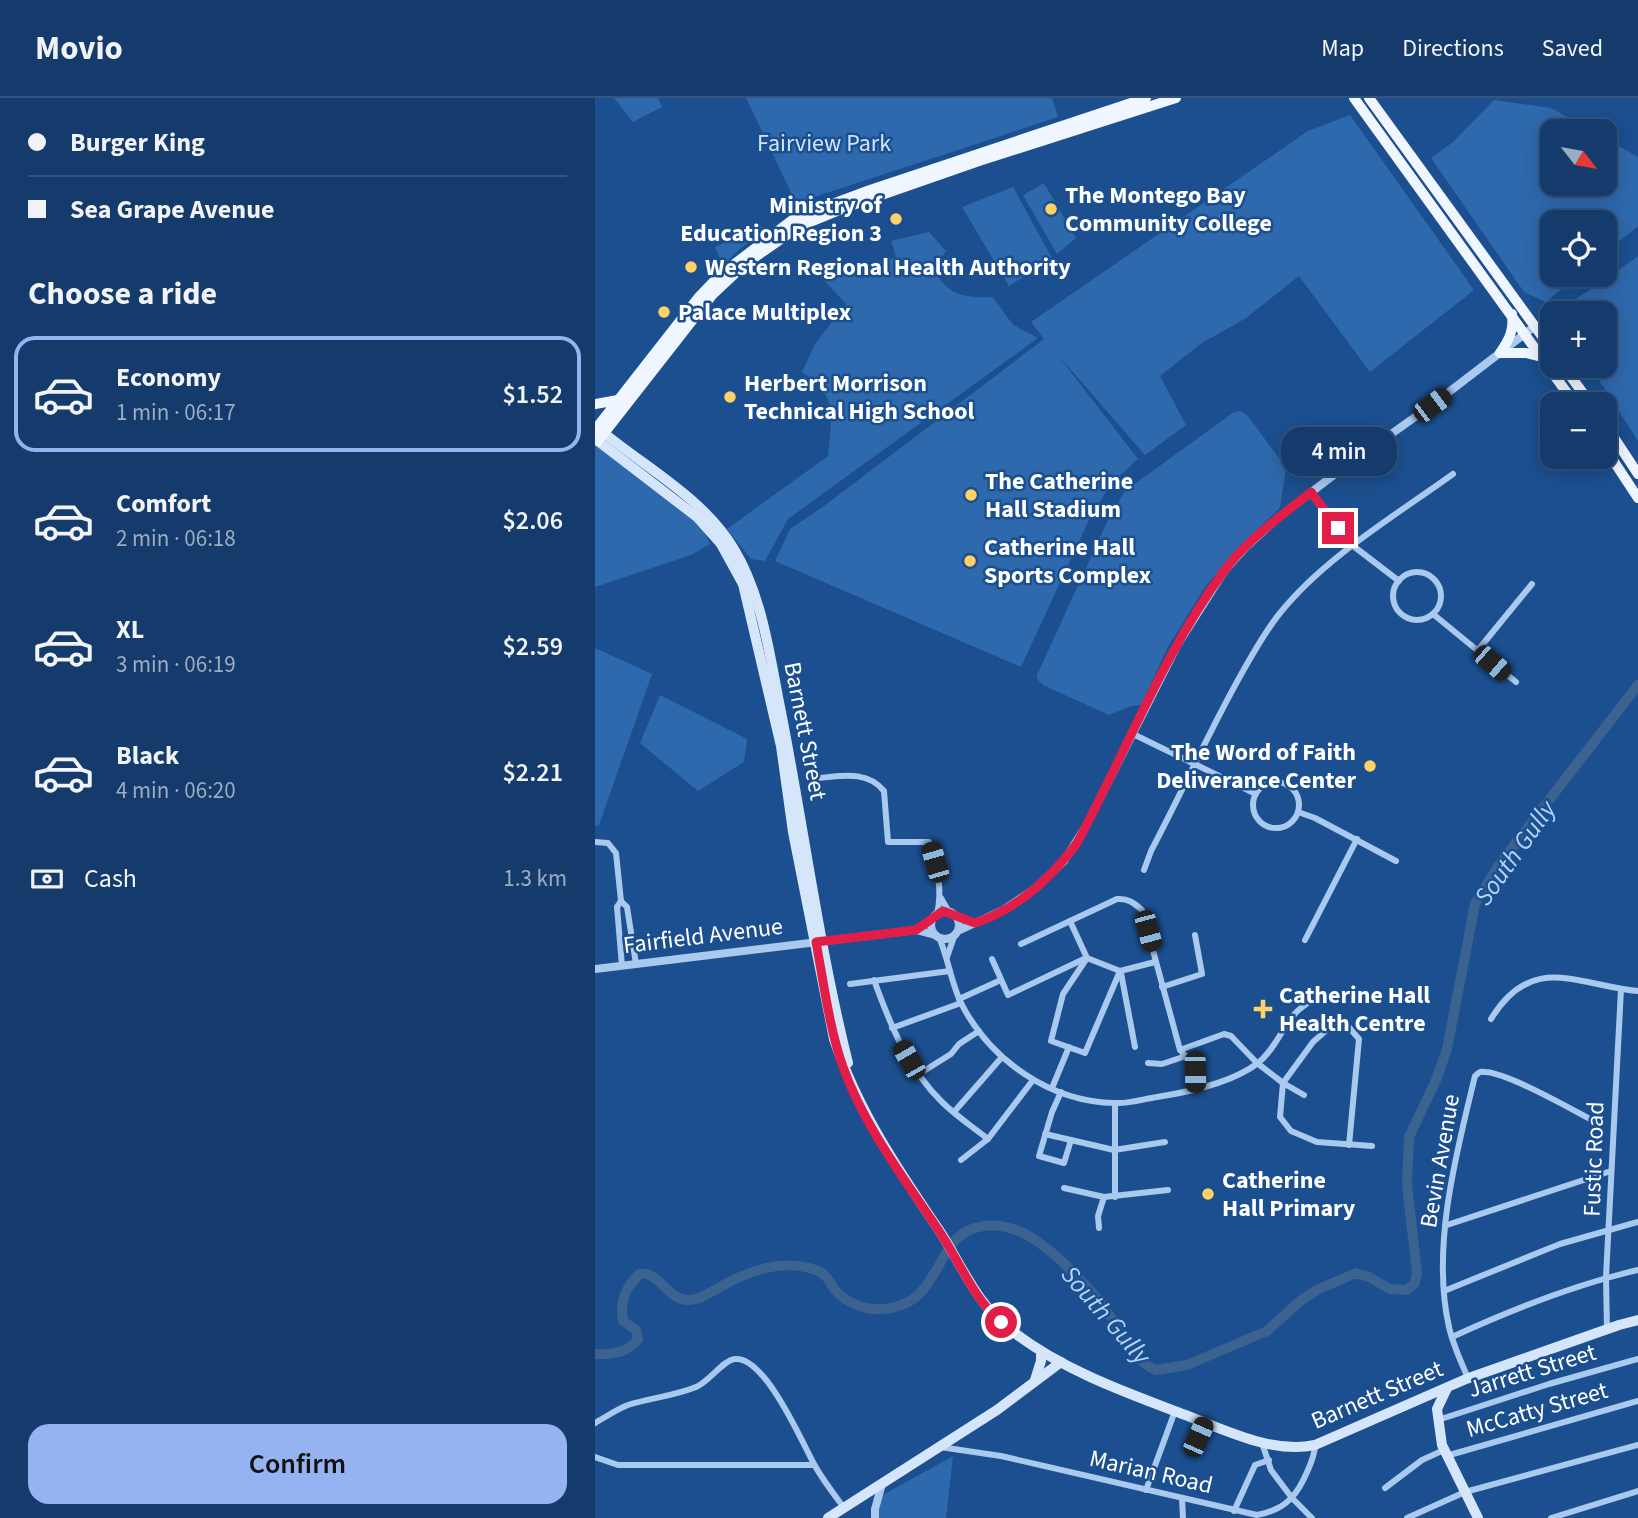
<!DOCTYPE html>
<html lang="en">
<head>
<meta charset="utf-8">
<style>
  :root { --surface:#143b6b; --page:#214673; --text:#f1f3f6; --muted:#9dadc1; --line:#33557e; --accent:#95b2f1 }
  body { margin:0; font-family:"Source Sans 3",sans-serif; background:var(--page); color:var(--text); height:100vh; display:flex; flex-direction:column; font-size:26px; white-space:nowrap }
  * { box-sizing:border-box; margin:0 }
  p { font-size:23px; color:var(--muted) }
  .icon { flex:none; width:38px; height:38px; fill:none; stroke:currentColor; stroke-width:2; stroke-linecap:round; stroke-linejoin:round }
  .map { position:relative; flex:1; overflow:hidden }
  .panel { display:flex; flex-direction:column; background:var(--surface); width:595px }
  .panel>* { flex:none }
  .top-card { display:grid; align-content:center; height:154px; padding:0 28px; background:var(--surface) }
  .needle { width:46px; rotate:121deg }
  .tools { position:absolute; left:945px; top:21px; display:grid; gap:14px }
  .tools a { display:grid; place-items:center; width:77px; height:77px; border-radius:14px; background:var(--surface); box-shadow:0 4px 18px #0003,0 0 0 2px var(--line); font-size:35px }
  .end { position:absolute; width:32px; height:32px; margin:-16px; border:9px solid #e11d48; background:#fff; box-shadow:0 0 0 4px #fff }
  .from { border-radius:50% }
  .bubble { position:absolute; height:49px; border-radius:21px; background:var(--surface); box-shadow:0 4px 18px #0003,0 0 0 2px var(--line); font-size:23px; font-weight:600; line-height:49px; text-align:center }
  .car { position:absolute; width:21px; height:42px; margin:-21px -10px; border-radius:9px; box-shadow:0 0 5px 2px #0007; background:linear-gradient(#222 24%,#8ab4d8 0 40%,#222 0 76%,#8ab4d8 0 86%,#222 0) }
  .top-card b { display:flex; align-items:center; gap:24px; height:66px; font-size:26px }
  .top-card b+b { border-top:2px solid var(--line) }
  .top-card i { width:18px; height:18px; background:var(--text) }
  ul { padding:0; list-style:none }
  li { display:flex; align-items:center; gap:21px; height:116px; margin:0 14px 10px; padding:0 14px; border:4px solid transparent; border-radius:21px }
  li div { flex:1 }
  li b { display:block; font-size:26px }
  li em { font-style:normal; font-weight:600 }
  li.selected { border-color:var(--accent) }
  li>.icon { width:63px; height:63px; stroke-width:1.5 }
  h2 { padding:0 28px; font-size:32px; line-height:84px }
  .pay { display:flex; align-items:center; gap:18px; height:77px; padding:0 28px; font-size:26px }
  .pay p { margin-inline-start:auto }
  .cta { display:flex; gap:14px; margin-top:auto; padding:14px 28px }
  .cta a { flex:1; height:80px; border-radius:21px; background:var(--accent); color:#111; font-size:28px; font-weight:600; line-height:80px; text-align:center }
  header { display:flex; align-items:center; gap:42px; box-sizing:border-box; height:98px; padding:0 35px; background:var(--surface); border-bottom:2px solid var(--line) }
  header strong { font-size:33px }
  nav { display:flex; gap:38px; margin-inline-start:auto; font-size:24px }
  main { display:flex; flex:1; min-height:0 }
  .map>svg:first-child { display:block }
  .green { fill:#2e69ad }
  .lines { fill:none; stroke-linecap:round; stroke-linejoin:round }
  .river { stroke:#3c6290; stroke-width:10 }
  .minor { stroke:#a9c9ee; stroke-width:6 }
  .tertiary { stroke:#a9c9ee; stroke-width:8 }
  .secondary { stroke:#d6e6fa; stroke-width:10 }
  .primary { stroke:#f0f6ff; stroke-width:10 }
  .route { stroke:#e11d48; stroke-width:9 }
  .poi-dot { fill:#ffd166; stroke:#1b4f8f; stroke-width:2.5 }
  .labels { text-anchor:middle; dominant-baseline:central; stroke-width:5; stroke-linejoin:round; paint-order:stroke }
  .park-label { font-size:24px; fill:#cfe3fa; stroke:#1b4f8f }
  .poi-label { font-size:24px; font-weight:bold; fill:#fff; stroke:#1b4f8f; text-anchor:start }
  .street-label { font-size:24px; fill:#fff; stroke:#1b4f8f }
  .water-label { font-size:26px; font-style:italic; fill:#b5d3f5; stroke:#1b4f8f }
</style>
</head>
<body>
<header>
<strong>Movio</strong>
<nav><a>Map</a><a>Directions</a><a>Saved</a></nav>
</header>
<main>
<section class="panel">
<div class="top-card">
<b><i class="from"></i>Burger King</b>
<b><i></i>Sea Grape Avenue</b>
</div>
<h2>Choose a ride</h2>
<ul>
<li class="selected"><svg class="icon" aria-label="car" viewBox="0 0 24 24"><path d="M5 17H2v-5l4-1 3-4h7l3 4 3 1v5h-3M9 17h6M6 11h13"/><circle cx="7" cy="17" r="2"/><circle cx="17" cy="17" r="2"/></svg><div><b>Economy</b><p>1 min · 06:17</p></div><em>$1.52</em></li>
<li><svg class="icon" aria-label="car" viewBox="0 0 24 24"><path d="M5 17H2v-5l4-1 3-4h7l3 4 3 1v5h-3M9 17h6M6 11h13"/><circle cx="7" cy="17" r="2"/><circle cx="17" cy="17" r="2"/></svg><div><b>Comfort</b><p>2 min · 06:18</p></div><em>$2.06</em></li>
<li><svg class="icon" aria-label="car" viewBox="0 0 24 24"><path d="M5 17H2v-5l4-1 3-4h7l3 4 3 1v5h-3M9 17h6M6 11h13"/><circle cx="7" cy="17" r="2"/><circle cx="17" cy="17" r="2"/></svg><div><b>XL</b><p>3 min · 06:19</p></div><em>$2.59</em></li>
<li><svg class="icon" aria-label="car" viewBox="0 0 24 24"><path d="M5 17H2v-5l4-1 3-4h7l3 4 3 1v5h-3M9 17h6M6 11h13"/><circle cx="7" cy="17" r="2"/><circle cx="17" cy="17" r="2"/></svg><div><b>Black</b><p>4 min · 06:20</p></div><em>$2.21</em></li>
</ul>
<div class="pay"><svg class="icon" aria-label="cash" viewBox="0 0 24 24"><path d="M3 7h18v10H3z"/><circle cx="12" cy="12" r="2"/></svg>Cash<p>1.3 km</p></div>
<div class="cta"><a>Confirm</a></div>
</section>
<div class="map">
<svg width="1043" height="1420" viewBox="0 0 1043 1420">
  <rect width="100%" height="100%" fill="#1b4f8f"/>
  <g class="green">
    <polygon points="19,0 63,0 67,9 38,24"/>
    <polygon points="151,0 457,0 463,19 201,105"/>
    <polygon points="899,2 956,10 997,33 957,33 957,86 1010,86 1010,40 1043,59 1043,128 1010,155 1010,124 957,124 957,177 984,177 951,204 929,194 836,60 858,44"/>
    <polygon points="755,17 879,192 775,274 704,178 651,220 607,245 565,278 591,327 550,357 462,256 543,361 515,387 494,422 426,569 180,463 195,431 229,408 449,241 436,224 713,33"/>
    <polygon points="449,85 481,140 462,156 428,97"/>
    <polygon points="418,89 457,160 414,188 367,109"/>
    <polygon points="166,128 169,135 148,148 128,167 120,149"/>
    <path d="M334,134L351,153L338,170C352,198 370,200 398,199L418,227L443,240L193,421L170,463L156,461L132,431L233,358C236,318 245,299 207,274L220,246L251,206L212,164L270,170L301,159L296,143Z"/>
    <polygon points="1043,158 1043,343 995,268 1010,268 1010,215 967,215 966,210 1007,184"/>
    <polygon points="645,313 653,318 691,370 685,410 648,445 610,489 573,549 546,607 536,608 514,617 448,587 442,581 442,577 512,424 530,393 639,314"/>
    <polygon points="0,341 102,419 115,446 96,457 0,489"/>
    <polygon points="0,550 57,576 4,727 0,728"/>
    <polygon points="65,597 152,641 149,664 103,693 45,645"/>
    <polygon points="358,1358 351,1420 284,1420 282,1413 286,1398"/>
  </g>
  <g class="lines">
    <path class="river" d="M0,1256C16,1257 34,1254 43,1241L41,1232L28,1223C24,1203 31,1190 44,1176C62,1171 74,1203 93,1202C106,1202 115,1194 127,1188C155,1172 191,1160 223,1173C233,1177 234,1184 240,1192C251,1205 272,1213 288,1211C333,1207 336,1174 358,1145C372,1126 400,1124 421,1132C452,1143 499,1193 517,1221C531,1240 539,1263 561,1272L592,1267L672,1233L705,1203L722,1192L761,1175L774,1179L795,1191L812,1192L820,1185L822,1175L812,1087L814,1039L841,982L852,951L880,806L903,768L1043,587"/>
    <g class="minor">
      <polyline points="716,395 757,447 804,483"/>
      <circle cx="822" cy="498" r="24"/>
      <polyline points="838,516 921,584"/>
      <polyline points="883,552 937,486"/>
      <polyline points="538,636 661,696"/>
      <path d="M224,680C247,678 272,672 289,693L293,744H334C342,769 348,790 342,816"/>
      <circle cx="681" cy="707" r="23"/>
      <polyline points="703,714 720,720 801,763"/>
      <polyline points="0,744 13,745 21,755 26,803 22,809 27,868"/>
      <path d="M549,772L556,753C586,696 612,638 643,582C656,559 668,536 685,515C729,460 801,417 858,376"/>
      <polyline points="346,800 354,814"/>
      <polyline points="26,803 32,809 41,866"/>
      <polyline points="475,823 492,860 525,873 560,864"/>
      <path d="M344,839C353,860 356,884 366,905C395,962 455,1004 520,1005C533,1006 549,1001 562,999C594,994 637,985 663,965C679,952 686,933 698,918C702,912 709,908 714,904"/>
      <polyline points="710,842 762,741"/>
      <path d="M426,846L522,801C533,800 539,805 547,812L585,952C597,964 599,973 600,991"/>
      <polyline points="352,859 360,836"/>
      <polyline points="492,860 468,896 456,943 490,955 525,873"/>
      <polyline points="397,861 413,897 491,860"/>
      <polyline points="526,875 540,949"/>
      <path d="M279,882C295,926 313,971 347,1004C361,1018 378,1029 393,1041"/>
      <polyline points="255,886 355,873"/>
      <polyline points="567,889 607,876 600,837"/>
      <polyline points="364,901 406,882"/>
      <path d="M896,921C937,854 982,887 1043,893"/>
      <polyline points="297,930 366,905"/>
      <polyline points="585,952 629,936 636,938 662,965 688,985 718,944 735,929 752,927 764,941 754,1047"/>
      <polyline points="553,965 567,966 591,958"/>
      <polyline points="324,976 356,956 364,946 384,933"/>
      <polyline points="457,990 474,949"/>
      <polyline points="466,994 457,1014 444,1058 469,1065 476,1042"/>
      <polyline points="709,997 688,985 685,1019 696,1033 722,1044 777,1048"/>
      <polyline points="359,1014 407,959"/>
      <polyline points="450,1036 519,1052 570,1044"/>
      <polyline points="366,1062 393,1041 438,982"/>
      <polyline points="469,1090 509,1099 573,1092"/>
      <polyline points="520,1099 520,1005"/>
      <polyline points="852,1127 1016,1073"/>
      <polyline points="504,1130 503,1118 509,1099"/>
      <polyline points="849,1193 965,1146 1043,1124"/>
      <polyline points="1012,1232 1011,1179 1026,891"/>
      <path d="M857,1239C918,1211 978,1187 1043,1172"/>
      <path d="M873,1280C866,1264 858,1247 854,1229C836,1150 861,1056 880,978C885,974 884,973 890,974C913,975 974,1010 997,1022"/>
      <polyline points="843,1322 954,1286 1043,1261"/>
      <path d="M0,1325C11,1319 22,1311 33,1307C55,1300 79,1298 101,1289C114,1284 128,1262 140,1261C170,1258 207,1344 219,1366C227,1381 239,1396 249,1410"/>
      <polyline points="667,1345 676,1372 697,1400 717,1420"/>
      <path d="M345,1349L406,1358L662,1417C674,1415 689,1409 697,1399C706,1390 720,1360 720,1347"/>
      <polyline points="596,1353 609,1324"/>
      <polyline points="851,1358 1043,1303"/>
      <polyline points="0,1359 23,1367 219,1367"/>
      <polyline points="790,1390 827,1362 849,1352"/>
      <polyline points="551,1392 580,1313"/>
      <polyline points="587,1400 588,1420"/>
      <polyline points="639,1413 660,1367 674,1362"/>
      <polyline points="812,1420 870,1394 1043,1347"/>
      <polyline points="956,1420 1043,1393"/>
    </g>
    <g class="tertiary">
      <circle cx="350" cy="827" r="14"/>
      <polyline points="363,833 408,812 441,790 469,763 491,728 583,546 630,472 651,449 684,419 744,373 837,307 940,228"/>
      <polyline points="0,871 321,832 340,837"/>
      <polyline points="280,1420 280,1411 287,1386"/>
    </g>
    <g class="secondary">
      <path d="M9,335C53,371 109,401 139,451C168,499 175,560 186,614C209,731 224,849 253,965"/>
      <path d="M3,343L102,419L126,446L148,486L186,648L198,734L239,941C263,1013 304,1073 346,1135C368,1170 383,1208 417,1233C469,1273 532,1295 593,1318C633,1333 678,1356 720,1347L871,1281L1024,1227L1043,1222"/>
      <polyline points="440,1282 446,1263 446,1254"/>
      <polyline points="852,1290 842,1311 847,1347 883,1420"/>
      <polyline points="233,1420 402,1312 466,1264"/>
    </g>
    <g class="primary">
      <polyline points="759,0 980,306"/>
      <polyline points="774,0 957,252"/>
      <path d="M905,255C914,242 919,233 917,216"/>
      <polyline points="905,255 931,255 947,259"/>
      <polyline points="968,268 996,306"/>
      <polyline points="0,306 23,302"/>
      <polyline points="1010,326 1043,376"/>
      <polyline points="0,332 103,200 125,177 200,120 275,92 551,0"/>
      <polyline points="0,341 3,343 118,196 150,166 205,128 249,110 384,63 581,0"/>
      <polyline points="1010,350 1043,400"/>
    </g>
  </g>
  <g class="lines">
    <path class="route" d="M406,1224C379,1201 365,1165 346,1136C311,1083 270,1030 248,969C234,929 229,886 221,844L321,832L348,813L380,825C422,811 456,780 482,745C530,656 569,554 629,473C652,442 686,418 716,394L743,430"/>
  </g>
  <g class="poi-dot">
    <circle cx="456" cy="111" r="7"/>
    <circle cx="301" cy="121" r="7"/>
    <circle cx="96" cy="169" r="7"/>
    <circle cx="69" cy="214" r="7"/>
    <circle cx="135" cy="299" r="7"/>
    <circle cx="376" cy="397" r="7"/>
    <circle cx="375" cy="463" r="7"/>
    <circle cx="775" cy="668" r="7"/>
    <path d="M664.5 900.5h7v7h7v7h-7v7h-7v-7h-7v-7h7z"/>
    <circle cx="613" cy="1096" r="7"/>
  </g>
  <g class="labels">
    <g class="park-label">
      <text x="229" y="45">Fairview Park</text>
    </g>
    <g class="poi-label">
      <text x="470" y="97">The Montego Bay<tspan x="470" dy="28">Community College</tspan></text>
      <text x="287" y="107" text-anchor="end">Ministry of<tspan x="287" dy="28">Education Region 3</tspan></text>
      <text x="110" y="169">Western Regional Health Authority</text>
      <text x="83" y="214">Palace Multiplex</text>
      <text x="149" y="285">Herbert Morrison<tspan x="149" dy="28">Technical High School</tspan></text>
      <text x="390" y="383">The Catherine<tspan x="390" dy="28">Hall Stadium</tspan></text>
      <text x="389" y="449">Catherine Hall<tspan x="389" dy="28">Sports Complex</tspan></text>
      <text x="761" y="654" text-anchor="end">The Word of Faith<tspan x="761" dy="28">Deliverance Center</tspan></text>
      <text x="684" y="897">Catherine Hall<tspan x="684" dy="28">Health Centre</tspan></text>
      <text x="627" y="1082">Catherine<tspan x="627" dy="28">Hall Primary</tspan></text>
    </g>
    <g class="street-label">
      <text transform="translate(210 633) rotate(79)">Barnett Street</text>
      <text transform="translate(108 838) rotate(-7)">Fairfield Avenue</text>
      <text transform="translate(999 1061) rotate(-88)">Fustic Road</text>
      <text transform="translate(845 1063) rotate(-80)">Bevin Avenue</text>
      <text transform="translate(937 1273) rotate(-17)">Jarrett Street</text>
      <text transform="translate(782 1297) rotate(-23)">Barnett Street</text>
      <text transform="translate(942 1312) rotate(-16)">McCatty Street</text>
      <text transform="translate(556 1374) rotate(13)">Marian Road</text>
    </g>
    <g class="water-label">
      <text transform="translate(920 755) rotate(-55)">South Gully</text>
      <text transform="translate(511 1217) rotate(49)">South Gully</text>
    </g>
  </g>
</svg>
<div class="tools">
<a><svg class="needle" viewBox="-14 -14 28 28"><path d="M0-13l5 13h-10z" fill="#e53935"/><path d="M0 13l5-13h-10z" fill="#9dadc1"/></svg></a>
<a><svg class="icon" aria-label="locate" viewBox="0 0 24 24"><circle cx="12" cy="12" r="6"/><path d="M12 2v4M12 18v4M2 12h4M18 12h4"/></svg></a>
<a>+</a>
<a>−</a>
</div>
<i class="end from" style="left:406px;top:1224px"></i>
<i class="end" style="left:743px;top:430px"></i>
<div class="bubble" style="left:686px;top:329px;width:116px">4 min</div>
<i class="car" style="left:837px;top:307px;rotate:53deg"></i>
<i class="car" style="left:897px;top:565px;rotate:131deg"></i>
<i class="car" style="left:340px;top:764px;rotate:344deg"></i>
<i class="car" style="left:553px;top:833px;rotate:165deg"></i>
<i class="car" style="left:314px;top:962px;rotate:330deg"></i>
<i class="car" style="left:600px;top:974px;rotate:179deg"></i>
<i class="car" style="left:603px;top:1339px;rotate:24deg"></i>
</div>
</main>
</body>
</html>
